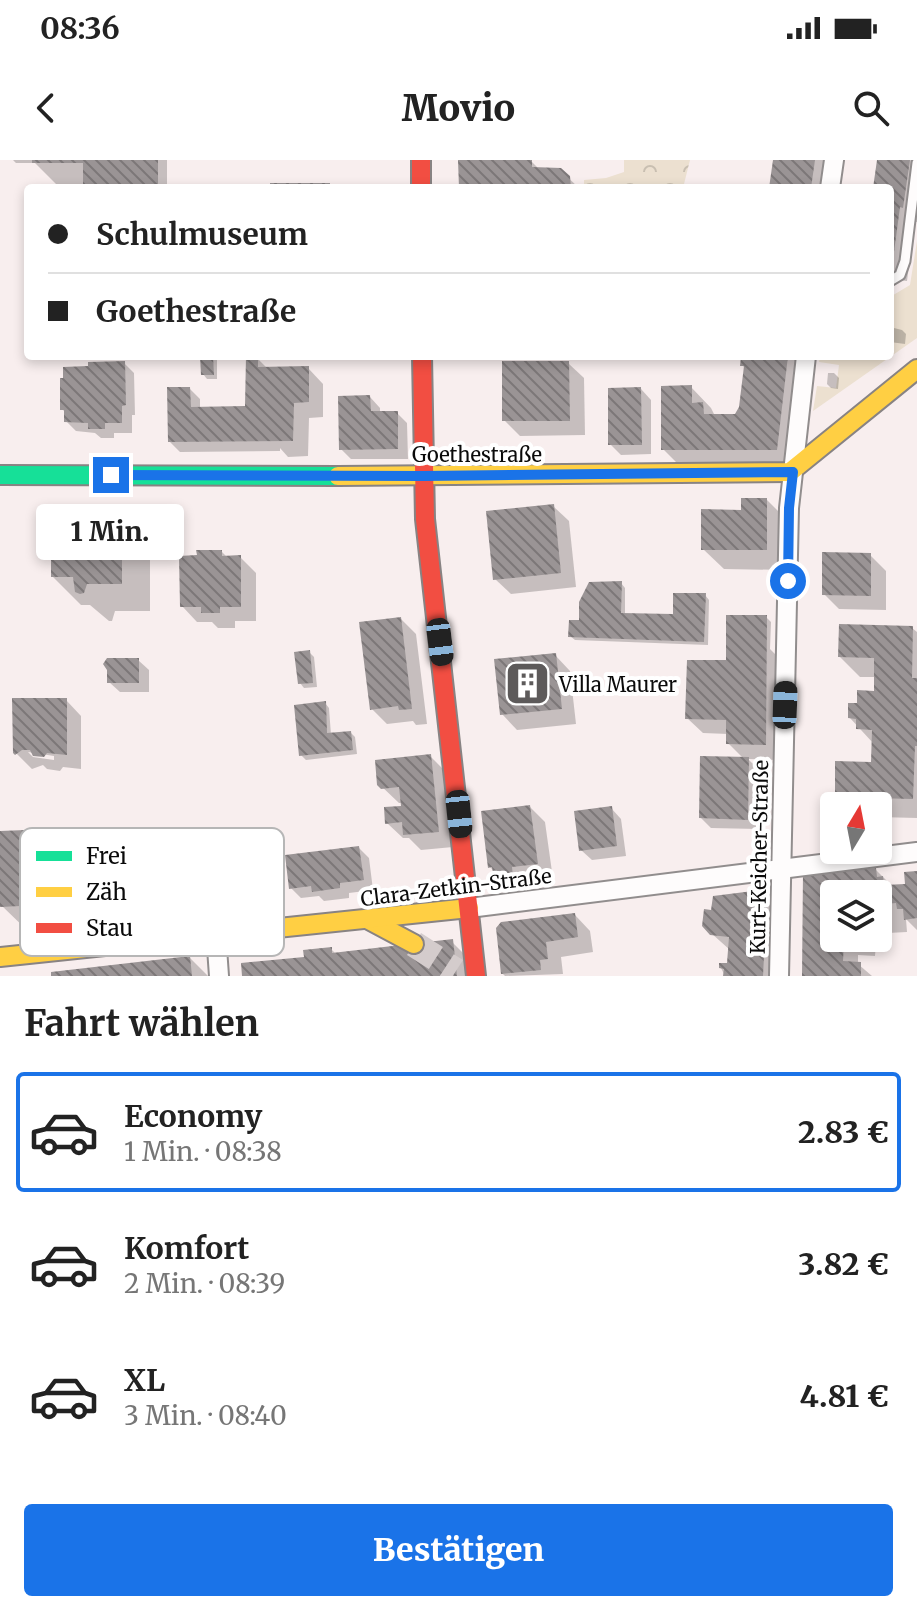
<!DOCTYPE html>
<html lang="de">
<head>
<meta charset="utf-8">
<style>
  :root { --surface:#fff; --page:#f2f2f2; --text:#222; --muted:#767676; --line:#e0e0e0; --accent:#1a73e8 }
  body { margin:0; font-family:Merriweather,serif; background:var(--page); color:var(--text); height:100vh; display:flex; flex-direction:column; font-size:30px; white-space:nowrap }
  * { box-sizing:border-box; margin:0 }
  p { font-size:26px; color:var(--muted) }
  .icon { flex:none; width:44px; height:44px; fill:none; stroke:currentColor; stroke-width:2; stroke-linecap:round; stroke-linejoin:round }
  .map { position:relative; height:816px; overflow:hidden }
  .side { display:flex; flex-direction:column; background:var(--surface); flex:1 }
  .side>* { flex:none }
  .hud { position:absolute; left:24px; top:24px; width:870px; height:176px; border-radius:8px; box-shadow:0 4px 12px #0003; display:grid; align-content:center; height:176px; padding:0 24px; background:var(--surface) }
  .needle { width:52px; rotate:10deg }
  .buttons { position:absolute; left:820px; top:632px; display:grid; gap:16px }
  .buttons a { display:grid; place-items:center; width:72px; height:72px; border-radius:8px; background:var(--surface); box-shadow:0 4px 12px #0003; font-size:40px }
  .end { position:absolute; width:36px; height:36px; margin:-18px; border:10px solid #1a73e8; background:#fff; box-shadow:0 0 0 4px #fff }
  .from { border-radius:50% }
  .bubble { position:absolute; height:56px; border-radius:8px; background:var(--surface); box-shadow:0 4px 12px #0003; font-size:26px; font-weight:800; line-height:56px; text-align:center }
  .car { position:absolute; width:24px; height:48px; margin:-24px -12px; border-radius:10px; box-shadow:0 0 6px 2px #0007; background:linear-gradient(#222 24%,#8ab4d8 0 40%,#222 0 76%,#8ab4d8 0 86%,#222 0) }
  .hud b { display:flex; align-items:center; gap:28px; height:76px; font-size:30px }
  .hud b+b { border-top:2px solid var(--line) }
  .hud i { width:20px; height:20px; background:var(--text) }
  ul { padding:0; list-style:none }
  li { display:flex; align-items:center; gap:24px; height:120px; margin:0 16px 12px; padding:0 8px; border:4px solid transparent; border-radius:8px }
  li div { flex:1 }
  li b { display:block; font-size:30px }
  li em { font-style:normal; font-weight:800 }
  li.active { border-color:var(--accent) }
  li>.icon { width:72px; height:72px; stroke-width:1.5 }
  h2 { padding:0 24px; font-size:36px; line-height:96px }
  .button { display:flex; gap:16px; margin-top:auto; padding:16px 24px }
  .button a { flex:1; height:92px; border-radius:8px; background:var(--accent); color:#fff; font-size:32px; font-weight:800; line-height:92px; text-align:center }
  .status { display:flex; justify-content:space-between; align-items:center; height:56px; padding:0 40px; background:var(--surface); direction:ltr }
  .status svg { height:22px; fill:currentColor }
  header { display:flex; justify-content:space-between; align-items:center; height:104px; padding:0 24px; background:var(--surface); font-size:36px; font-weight:800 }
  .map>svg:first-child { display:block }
  .grass { fill:#ece0d0 }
  .park { fill:url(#park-crowns) }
  .shadow { fill:#0003; fill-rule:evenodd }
  .building { fill:url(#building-back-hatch) }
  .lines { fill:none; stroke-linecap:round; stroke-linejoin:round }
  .secondary-tunnel { stroke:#d4cccc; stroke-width:26; stroke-dasharray:26 13; stroke-linecap:butt }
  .lane-casing { stroke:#918d8d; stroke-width:13 }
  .street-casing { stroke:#918d8d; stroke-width:22 }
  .fast-casing { stroke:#888383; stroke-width:22 }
  .slow-casing { stroke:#888383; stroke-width:22 }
  .jam-casing { stroke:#888383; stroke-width:22 }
  .lane { stroke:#fefcfc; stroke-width:9 }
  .street { stroke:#fefcfc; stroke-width:18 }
  .fast { stroke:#16e098; stroke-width:18 }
  .slow { stroke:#ffcf43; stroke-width:18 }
  .jam { stroke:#f24e42; stroke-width:18 }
  .route { stroke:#1a73e8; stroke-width:10 }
  .labels { text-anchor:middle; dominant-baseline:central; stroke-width:8; stroke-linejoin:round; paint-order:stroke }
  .street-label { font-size:20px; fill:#0a0a0a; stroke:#fff }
  .poi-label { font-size:20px; fill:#0a0a0a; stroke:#fff; text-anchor:start }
  .key { fill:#fff; stroke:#b6b6b6; stroke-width:2 }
  .key-label { font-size:22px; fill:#0a0a0a }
</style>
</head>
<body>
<div class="status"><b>08:36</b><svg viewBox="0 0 49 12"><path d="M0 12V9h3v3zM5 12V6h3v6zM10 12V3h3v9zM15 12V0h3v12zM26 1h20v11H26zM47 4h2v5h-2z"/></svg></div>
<header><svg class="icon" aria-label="back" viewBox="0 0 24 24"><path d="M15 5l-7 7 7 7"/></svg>Movio<svg class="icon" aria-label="search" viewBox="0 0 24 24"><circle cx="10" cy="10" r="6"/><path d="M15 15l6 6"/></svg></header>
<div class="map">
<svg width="917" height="816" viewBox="0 0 917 816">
  <defs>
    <pattern id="park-crowns" width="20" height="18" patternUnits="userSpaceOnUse" patternTransform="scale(2)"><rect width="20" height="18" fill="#ece0d0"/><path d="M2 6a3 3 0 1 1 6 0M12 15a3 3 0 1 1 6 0" fill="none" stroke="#c9bfb1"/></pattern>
    <pattern id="building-back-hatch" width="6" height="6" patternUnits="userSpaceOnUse" patternTransform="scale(2)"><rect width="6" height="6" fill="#9a9495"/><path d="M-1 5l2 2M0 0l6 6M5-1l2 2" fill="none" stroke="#7c7778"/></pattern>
  </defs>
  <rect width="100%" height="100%" fill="#f8eeee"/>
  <polygon class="grass" points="917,81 917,178 813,251 817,226 836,228 839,205 819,202 820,196 890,196 890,137 910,125"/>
  <polygon class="park" points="624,0 690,0 683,28 584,28 584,20 606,18 624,12"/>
  <g class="shadow">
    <polygon points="13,0 167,0 167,28 60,28 35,3 16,3"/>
    <polygon points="775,0 826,0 822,28 771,28"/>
    <polygon points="879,0 913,0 917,4 917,62 915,62 907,121 890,119 890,28 875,28"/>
    <polygon points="531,1 540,10 560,10 579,28 461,28"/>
    <polygon points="890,167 902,170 906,174 905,184 890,182"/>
    <polygon points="202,196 217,196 217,219 207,219 203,214"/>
    <polygon points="743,196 805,196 792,305 684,310 663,289 691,227 711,248 715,256 737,256 741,247 746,209 742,205"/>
    <polygon points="257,198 268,209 308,208 323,224 323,257 309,258 308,296 288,297 280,288 280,291 180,292 170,282 190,229 200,239 200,249 247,248"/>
    <polygon points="124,203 134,213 135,255 132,255 132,273 114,273 114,278 101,278 95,273 76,271 66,261 66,253 62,249"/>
    <polygon points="568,203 584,218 585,275 520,276 504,260"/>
    <polygon points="828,213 834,213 839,218 838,229 831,228 827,224"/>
    <polygon points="641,229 651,240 651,294 621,295 610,284"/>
    <polygon points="370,237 380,248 380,253 397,253 407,263 408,299 351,299 341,289"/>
    <polygon points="767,340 787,360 787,410 724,409 703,389 743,352"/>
    <polygon points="553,346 569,361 576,427 511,434 495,419"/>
    <polygon points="113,355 150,388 150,451 115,451 112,461 109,461 90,445 81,445 52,416 61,377 96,360"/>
    <polygon points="222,392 227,397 240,397 256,413 256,461 235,461 235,468 218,468 212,462 197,462 182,446"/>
    <polygon points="870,395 886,411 886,450 839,449 824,434"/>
    <polygon points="621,423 625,428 625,455 675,456 705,435 709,440 708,485 575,480 570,476 581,462"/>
    <polygon points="766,457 771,462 770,489 781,500 781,600 748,599 759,610 758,669 711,668 701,658 744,599 728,583 728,574 703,573 687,558"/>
    <polygon points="401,459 416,474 427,564 416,565 413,561 387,564 372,549"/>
    <polygon points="912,468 917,472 917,658 878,657 878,646 847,646 837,636 873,604 873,583 850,558 859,545 875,533 876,517 860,517 840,497"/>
    <polygon points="309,492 314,497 317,527 304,528 300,523"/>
    <polygon points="555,495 570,511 576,564 517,570 502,554"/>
    <polygon points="138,500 149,510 149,532 120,532 109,522"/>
    <path d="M66,540L81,556V609L63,607L60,611L47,609L43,605L32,609L13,590ZM28,592L54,596V600L33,597Z"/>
    <polygon points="325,543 329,548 331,575 351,573 355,577 357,594 306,600 301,595"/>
    <polygon points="430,596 446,612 453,687 421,690 409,678 403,678 387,663 403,647 402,643 399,643 379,624"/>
    <polygon points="530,647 545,662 553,719 527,722 528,732 511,734 496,719 495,712 490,707"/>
    <polygon points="611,648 621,659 626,696 592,700 581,690"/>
    <polygon points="51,671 80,699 81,722 73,723 87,737 89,772 31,774 2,746 0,673"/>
    <polygon points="359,688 369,698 373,730 349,733 349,738 324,741 319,736 301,738 291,728"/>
    <polygon points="876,710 892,726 907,725 917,713 917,770 906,759 907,772 888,773 883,768 878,772 878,734 834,734 834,778 871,778 876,783 875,796 858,795 858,804 872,816 804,816 805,714"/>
    <polygon points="761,732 781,753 779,816 725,816 721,808 728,805 730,790 711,773 713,752"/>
    <polygon points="575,755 590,771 593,792 561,797 563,814 505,816 502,813"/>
    <polygon points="452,782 472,802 474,816 244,816 331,789 336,794"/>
    <polygon points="190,798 208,816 53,816"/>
  </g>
  <g class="building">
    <polygon points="32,0 158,0 158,28 83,28 83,3 32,3"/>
    <polygon points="458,0 532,0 532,7 561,8 570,16 571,28 459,28"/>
    <polygon points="773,0 815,0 811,28 769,28"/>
    <polygon points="877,0 910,0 903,48 900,47 892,107 890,28 873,28"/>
    <rect x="270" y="23" width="60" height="5"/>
    <polygon points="200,196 213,196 214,215 201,215"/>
    <polygon points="246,196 258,196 258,207 309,206 309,242 294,243 293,281 168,282 167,227 190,227 191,247 245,246"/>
    <polygon points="741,196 788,196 777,290 661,290 661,226 692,225 692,243 703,242 704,254 735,254 739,247 744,206 740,206"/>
    <polygon points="125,201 126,245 122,246 122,263 105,263 105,269 88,269 88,263 64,262 64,250 60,250 60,218 63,218 63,207 88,206 88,202"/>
    <polygon points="502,201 569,201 570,261 502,261"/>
    <polygon points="641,227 642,285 608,285 608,228"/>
    <polygon points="370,235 371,251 398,251 398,289 339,290 338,236"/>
    <polygon points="741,338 767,338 767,390 701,390 701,349 741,350"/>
    <polygon points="554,344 561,413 493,420 486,351"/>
    <polygon points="94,352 114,353 114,358 122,358 122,424 87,424 84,433 80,434 75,432 73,417 51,417 51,375 59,375 59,357 94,357"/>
    <polygon points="196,390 222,390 222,396 241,395 241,447 220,447 220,453 201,453 201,447 180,447 179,396 197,395"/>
    <polygon points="822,392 871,393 871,436 822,435"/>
    <polygon points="622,421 621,453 673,454 673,433 706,433 704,482 568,477 569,460 579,460 579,442 589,422"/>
    <polygon points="726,455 767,455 766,585 726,584 726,560 685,559 687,500 726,500"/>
    <polygon points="401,457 412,549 399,550 398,546 370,550 359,462"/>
    <polygon points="839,464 913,466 912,518 917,518 917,586 915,586 913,639 835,637 835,601 871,602 872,570 856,569 856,559 848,558 848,543 857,543 857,530 874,531 874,498 838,497"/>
    <polygon points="310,490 313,523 298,524 294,492"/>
    <polygon points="556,493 562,549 500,555 494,499"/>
    <polygon points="107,498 139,498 139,523 107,523 107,510 103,504"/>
    <polygon points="12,538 67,538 67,595 47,593 44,597 33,596 30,590 22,590 15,595 13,593"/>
    <polygon points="326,541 327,573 351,571 353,590 299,596 294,545"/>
    <polygon points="431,594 439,672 403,675 402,662 385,664 384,647 401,646 399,627 381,629 377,625 375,600"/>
    <polygon points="700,596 749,597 748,660 699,658"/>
    <polygon points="530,645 538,704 512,707 513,717 494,720 492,707 488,708 481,651"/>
    <polygon points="612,646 617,686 579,691 574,651"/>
    <polygon points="52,669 53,695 33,696 33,704 36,707 60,706 61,744 0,747 0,671"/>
    <polygon points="359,686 364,720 340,723 340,728 312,732 311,726 289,729 285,695"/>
    <polygon points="876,708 877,717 883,716 884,725 905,724 904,712 917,711 917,758 904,760 903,749 897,749 896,743 885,744 884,733 834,734 834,778 860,778 860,781 844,781 843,801 861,802 861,816 802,816 803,712"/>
    <polygon points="761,730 767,736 763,816 723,816 724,809 719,808 719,803 727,803 729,777 710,775 702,766 704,749 711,750 713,736"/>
    <polygon points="575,753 578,777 546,782 548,799 540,800 541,810 501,814 496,768 501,762"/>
    <polygon points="453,779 457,816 242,816 241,803 304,797 303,790 332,787 332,793"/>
    <polygon points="190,796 192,816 51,816 51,812"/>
  </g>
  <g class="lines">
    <polyline class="secondary-tunnel" points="414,784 456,811"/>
    <defs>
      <polyline id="lane" points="890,121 900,115 905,101 917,3"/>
      <g id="street">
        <polyline points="830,28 834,0"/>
        <polyline points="469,748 917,692"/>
        <polyline points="216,774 219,816"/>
        <polyline points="779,816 789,348 806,196"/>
      </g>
      <polyline id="fast" points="0,315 338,316"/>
      <g id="slow">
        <polyline points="338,316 790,312 917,209"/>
        <polyline points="369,760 414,784"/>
        <polyline points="0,797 469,748"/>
      </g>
      <g id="jam">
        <polyline points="421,0 421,28"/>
        <polyline points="422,196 425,359 476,816"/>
      </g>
    </defs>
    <use href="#lane" class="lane-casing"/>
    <use href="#street" class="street-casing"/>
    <use href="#fast" class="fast-casing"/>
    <use href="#slow" class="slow-casing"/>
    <use href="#jam" class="jam-casing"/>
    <use href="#lane" class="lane"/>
    <use href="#street" class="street"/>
    <use href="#fast" class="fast"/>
    <use href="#slow" class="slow"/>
    <use href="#jam" class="jam"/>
  </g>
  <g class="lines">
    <polyline class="route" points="111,315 423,316 793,312 789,348 788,421"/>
  </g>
  <defs>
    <symbol id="building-square" viewBox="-11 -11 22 22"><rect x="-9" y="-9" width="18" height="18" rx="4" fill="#5d5a5a" stroke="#fff"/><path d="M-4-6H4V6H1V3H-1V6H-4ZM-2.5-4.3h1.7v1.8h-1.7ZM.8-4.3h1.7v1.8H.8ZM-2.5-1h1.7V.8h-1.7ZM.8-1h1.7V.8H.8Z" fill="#fff"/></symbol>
  </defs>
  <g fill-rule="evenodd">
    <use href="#building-square" x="502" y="498" width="51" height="51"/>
  </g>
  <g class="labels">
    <g class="street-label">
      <text x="477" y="294">Goethestraße</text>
      <text transform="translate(759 697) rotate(-89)">Kurt-Keicher-Straße</text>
      <text transform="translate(456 727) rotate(-7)">Clara-Zetkin-Straße</text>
    </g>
    <g class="poi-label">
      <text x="559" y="524">Villa Maurer</text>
    </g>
  </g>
  <rect x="20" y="668" width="264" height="128" rx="12" class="key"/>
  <rect x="36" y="691" width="36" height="10" fill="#16e098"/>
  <rect x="36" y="727" width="36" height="10" fill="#ffcf43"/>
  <rect x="36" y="763" width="36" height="10" fill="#f24e42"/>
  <g class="key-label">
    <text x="86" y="704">Frei</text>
    <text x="86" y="740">Zäh</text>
    <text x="86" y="776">Stau</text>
  </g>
</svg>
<div class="buttons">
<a><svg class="needle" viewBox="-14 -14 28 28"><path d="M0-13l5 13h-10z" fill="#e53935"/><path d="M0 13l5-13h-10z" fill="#767676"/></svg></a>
<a><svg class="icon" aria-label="layers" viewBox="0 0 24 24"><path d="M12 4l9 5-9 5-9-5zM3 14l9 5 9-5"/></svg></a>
</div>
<i class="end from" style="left:788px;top:421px"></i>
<i class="end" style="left:111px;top:315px"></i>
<div class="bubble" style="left:36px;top:344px;width:148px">1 Min.</div>
<i class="car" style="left:440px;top:482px;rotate:173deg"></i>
<i class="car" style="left:785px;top:545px;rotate:2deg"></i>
<i class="car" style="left:459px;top:654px;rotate:174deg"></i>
<div class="hud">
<b><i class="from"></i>Schulmuseum</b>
<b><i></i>Goethestraße</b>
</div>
</div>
<section class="side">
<h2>Fahrt wählen</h2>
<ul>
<li class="active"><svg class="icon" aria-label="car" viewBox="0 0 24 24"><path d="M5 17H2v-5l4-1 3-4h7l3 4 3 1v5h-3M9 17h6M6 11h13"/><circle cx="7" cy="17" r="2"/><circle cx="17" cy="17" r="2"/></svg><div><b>Economy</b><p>1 Min. · 08:38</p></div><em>2.83 €</em></li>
<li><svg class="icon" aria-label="car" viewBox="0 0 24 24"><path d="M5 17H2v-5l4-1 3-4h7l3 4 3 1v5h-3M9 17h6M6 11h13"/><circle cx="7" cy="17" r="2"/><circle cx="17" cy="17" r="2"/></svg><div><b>Komfort</b><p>2 Min. · 08:39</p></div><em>3.82 €</em></li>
<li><svg class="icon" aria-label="car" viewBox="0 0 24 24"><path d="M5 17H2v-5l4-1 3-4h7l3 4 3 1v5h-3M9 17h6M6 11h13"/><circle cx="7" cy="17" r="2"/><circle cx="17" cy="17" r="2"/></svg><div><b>XL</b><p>3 Min. · 08:40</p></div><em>4.81 €</em></li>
</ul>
<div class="button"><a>Bestätigen</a></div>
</section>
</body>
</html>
